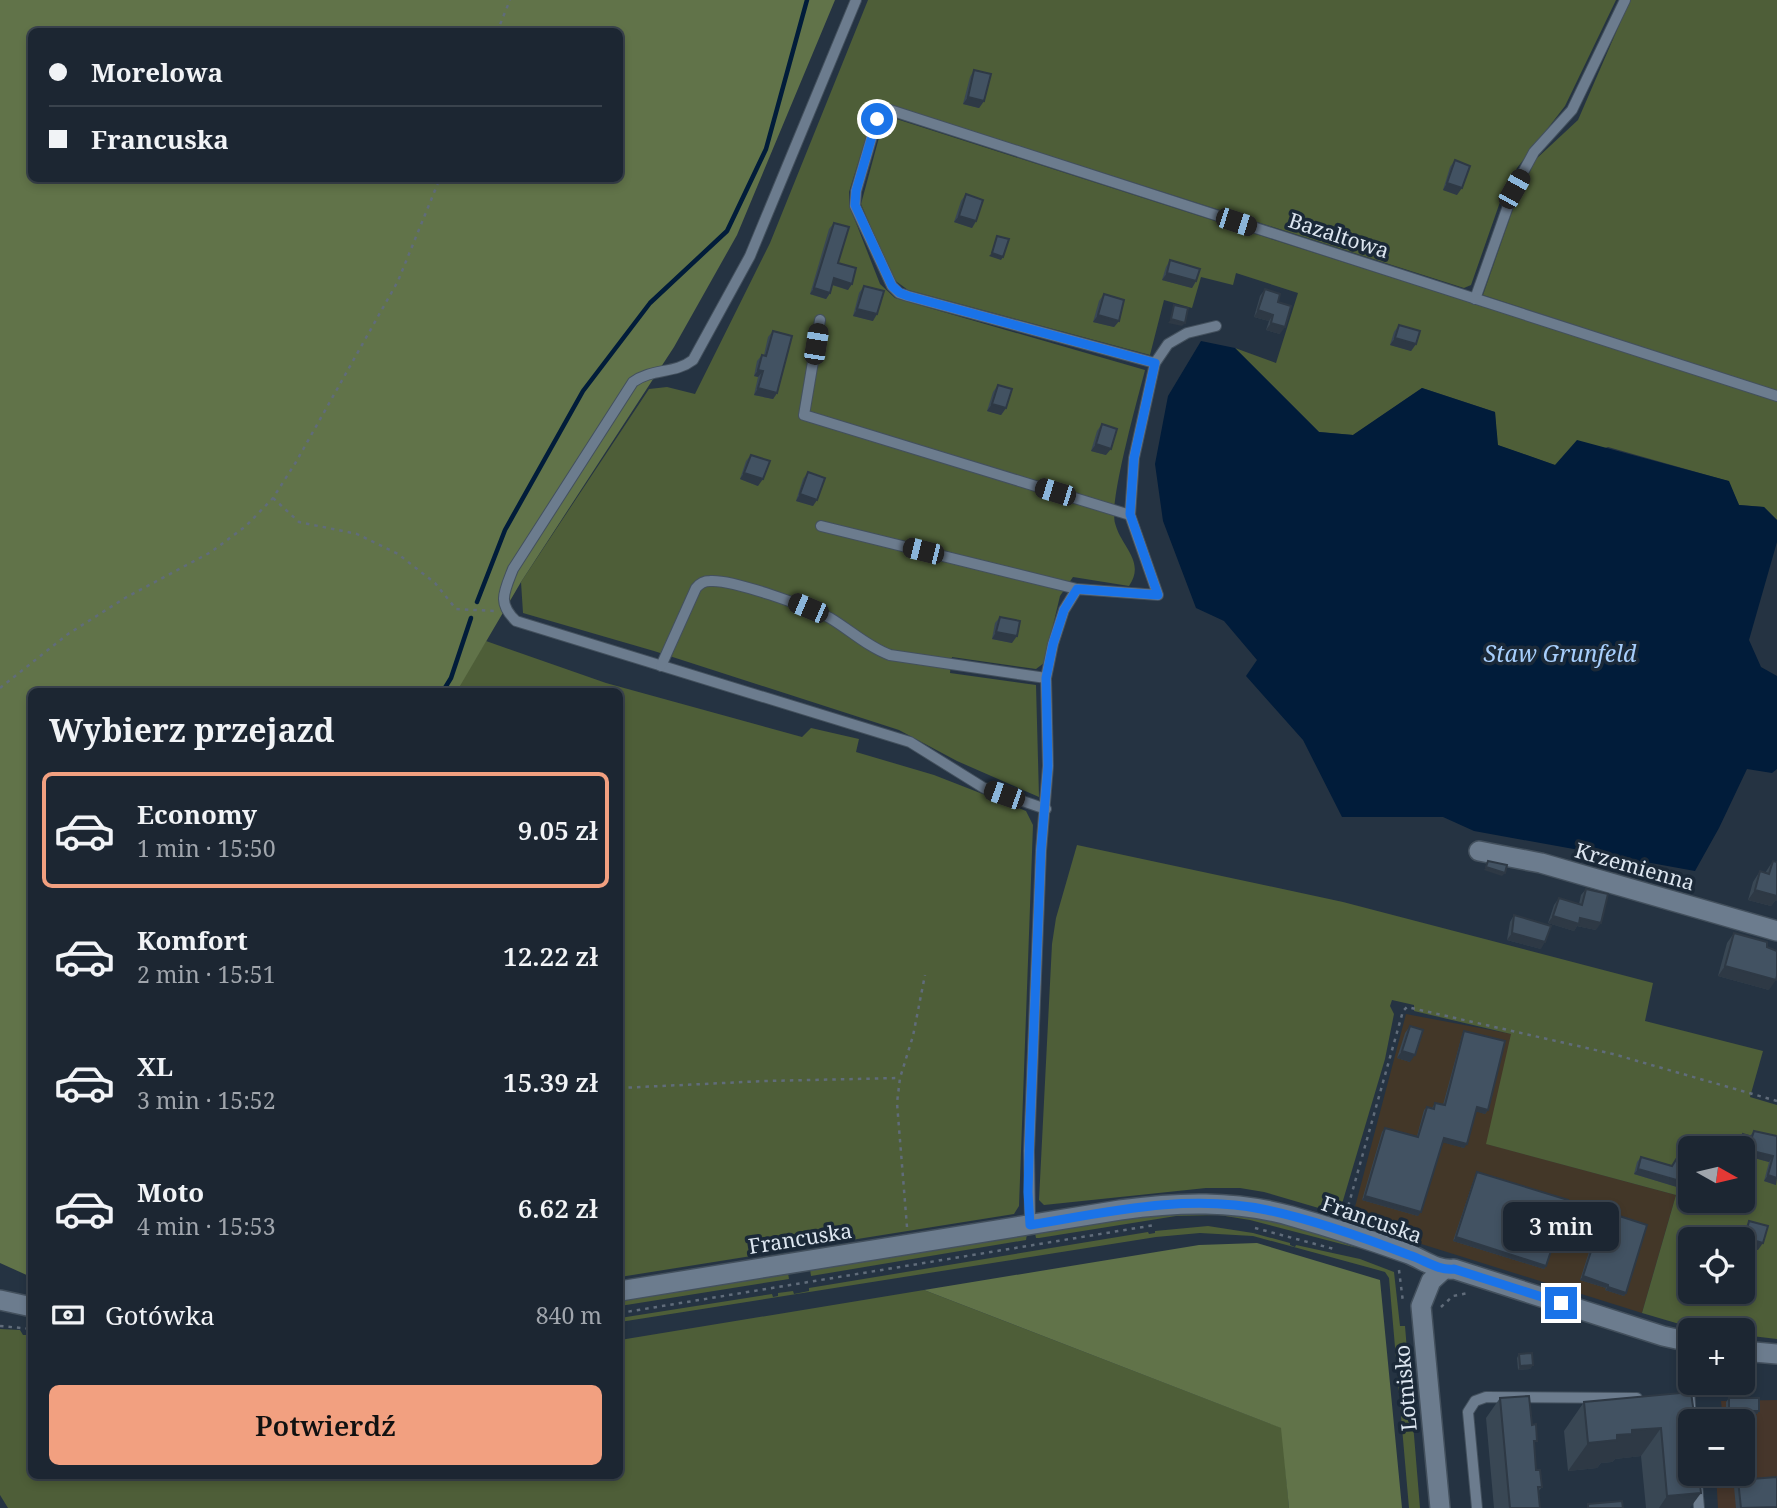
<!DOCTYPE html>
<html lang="pl">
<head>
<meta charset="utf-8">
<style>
  :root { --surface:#1c2632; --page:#29323e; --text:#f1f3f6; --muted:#a0a5ac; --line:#3a434d; --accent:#f2a080 }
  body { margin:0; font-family:"Noto Serif",serif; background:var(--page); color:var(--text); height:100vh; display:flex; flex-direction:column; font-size:26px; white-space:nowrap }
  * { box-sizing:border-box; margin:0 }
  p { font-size:23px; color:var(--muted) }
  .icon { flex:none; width:38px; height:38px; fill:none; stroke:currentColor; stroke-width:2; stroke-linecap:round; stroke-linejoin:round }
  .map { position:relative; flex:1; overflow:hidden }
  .side { position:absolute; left:28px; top:688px; width:595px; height:791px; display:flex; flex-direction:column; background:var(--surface); border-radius:10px; box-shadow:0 4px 10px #0003,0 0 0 2px var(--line) }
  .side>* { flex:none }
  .banner { position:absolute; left:28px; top:28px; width:595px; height:154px; border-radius:10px; box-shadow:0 4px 10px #0003,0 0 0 2px var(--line); display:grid; align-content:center; height:154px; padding:0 21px; background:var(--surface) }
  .needle { width:46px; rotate:98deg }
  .controls { position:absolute; left:1678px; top:1136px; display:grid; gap:14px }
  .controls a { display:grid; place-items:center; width:77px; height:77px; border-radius:10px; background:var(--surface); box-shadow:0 4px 10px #0003,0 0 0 2px var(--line); font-size:35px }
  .end { position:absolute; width:32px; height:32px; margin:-16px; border:9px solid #1a73e8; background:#fff; box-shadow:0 0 0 4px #fff }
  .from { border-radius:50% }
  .bubble { position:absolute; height:49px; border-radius:10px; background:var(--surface); box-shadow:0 4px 10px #0003,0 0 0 2px var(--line); font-size:23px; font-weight:600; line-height:49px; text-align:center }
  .car { position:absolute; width:21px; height:42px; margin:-21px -10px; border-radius:9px; box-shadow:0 0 5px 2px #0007; background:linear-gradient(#222 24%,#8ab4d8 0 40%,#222 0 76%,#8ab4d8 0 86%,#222 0) }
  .banner b { display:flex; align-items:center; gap:24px; height:66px; font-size:26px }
  .banner b+b { border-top:2px solid var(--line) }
  .banner i { width:18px; height:18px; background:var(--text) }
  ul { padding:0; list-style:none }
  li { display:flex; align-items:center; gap:21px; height:116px; margin:0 14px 10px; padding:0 7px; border:4px solid transparent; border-radius:10px }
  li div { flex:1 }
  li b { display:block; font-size:26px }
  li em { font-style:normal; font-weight:600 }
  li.selected { border-color:var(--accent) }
  li>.icon { width:63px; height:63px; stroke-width:1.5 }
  h2 { padding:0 21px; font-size:32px; line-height:84px }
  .pay { display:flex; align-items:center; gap:18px; height:77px; padding:0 21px; font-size:26px }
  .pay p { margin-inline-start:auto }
  .cta { display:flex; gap:14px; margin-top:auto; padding:14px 21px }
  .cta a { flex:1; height:80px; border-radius:10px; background:var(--accent); color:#111; font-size:28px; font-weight:600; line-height:80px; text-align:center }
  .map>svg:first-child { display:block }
  .commercial { fill:#46362b }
  .industrial { fill:#433728 }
  .green { fill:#4e5e38; fill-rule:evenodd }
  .forest { fill:#617349; fill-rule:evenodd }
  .water { fill:#011c3a }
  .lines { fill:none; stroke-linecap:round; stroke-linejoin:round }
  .stream { stroke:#011c3a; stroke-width:4.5 }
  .service-casing { stroke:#43505d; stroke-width:12 }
  .minor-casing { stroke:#43505d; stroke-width:22 }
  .path { stroke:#606c7a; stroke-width:2.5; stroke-dasharray:3.5 5; stroke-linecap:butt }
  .service { stroke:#6c7c8e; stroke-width:10 }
  .minor { stroke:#6c7c8e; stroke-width:19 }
  .wall { fill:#394754 }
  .shaded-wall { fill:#2e3945 }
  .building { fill:#425262; stroke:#2e3945; stroke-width:2 }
  .route { stroke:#1a73e8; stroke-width:9 }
  .labels { text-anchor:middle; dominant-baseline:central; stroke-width:7; stroke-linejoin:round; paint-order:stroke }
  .street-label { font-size:21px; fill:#dde6f0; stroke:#1b2938 }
  .water-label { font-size:23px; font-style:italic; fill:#a7cefc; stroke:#1b2938 }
</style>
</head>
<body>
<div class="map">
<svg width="1777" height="1508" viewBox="0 0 1777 1508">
  <rect width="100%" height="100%" fill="#253342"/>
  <polygon class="commercial" points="1777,1400 1777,1508 1718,1508 1716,1474 1743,1474 1743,1421 1723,1421 1721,1401"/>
  <polygon class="industrial" points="1406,1014 1512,1034 1487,1144 1676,1195 1642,1313 1351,1222"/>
  <g class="green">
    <path d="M868,0H1616L1565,106L1517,168L1500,202L1471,285L1464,288L884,103L873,115L849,192V205L880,284L895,298L1145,370C1138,398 1109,501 1115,523C1121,547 1146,561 1129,586L1073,577L1060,596L1044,663L1036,669L952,657L950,673L1036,685L1039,797L957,761L899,730L654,651L523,613L521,582L649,389L667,387L695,394L770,243Z"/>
    <polygon points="1630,0 1777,0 1777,391 1483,295 1513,209 1535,160 1578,120"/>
    <polygon points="887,116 1777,401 1777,520 1764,507 1739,505 1728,481 1608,447 1555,465 1497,445 1495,412 1422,388 1353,435 1319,432 1235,348 1276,363 1298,293 1236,273 1233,285 1201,277 1192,308 1164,300 1150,355 908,290 897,282 891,275 861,204 884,119"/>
    <polygon points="486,641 606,683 802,737 811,728 859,739 856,752 934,775 1026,811 1033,825 1019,1206 1014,1214 620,1277 620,998 623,998 623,986 620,985 620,691 456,691"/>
    <path d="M1077,845L1343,902L1653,983L1645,1021L1763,1051L1750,1097L1777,1105V1339L1743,1335V1330L1693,1328L1642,1313L1676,1195L1486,1144L1511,1034L1414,1011V1005L1392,1000L1390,1006L1394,1014L1385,1059L1339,1214L1264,1192L1240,1188H1206L1044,1205L1039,1200L1052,944L1056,918ZM1690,1148H1743V1200H1690ZM1690,1239H1743V1292H1690Z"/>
    <polygon points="1184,1212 1254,1216 1308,1230 1357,1248 1250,1220 1219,1215 1176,1216 1039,1238 1036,1238 1035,1233 1104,1221"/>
    <polygon points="1208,1226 1253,1233 1290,1243 1290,1245 1295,1247 1296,1245 1360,1259 1394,1272 1400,1326 1405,1326 1420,1508 1409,1508 1389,1278 1385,1272 1378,1270 1253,1236 1200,1233 1156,1237 620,1322 620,1318 772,1294 773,1297 778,1296 778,1293 793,1291 794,1294 809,1291 809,1288 1148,1232 1149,1234 1155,1233 1155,1231"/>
    <polygon points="1027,1234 1026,1240 811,1276 810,1269"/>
    <polygon points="788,1273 789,1279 620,1306 620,1299"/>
    <polygon points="924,1290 1282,1428 1289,1508 8,1508 0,1495 0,1329 20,1330 23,1335 31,1335 32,1475 620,1475 620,1340"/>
  </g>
  <g class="forest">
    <path d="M0,0H835L737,235L674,347L521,582L457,691H32L31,1277L0,1263ZM32,32H620V178H32Z"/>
    <polygon points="1257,1243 1380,1280 1402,1508 1289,1508 1281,1428 924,1290 1199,1245"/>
  </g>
  <polygon class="water" points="1201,341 1235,348 1319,432 1353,435 1422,388 1495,412 1498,445 1555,465 1577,440 1729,481 1739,505 1764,507 1777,520 1777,542 1749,640 1761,667 1777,676 1777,769 1772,773 1747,769 1719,828 1695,871 1474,831 1443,817 1342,817 1303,740 1246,676 1257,660 1224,621 1196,608 1163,521 1155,464 1168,396"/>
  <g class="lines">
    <g class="stream">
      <polyline points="477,602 505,530 583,391 650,303 727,231 766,149 807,0"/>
      <polyline points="443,691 451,678 471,618"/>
    </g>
    <defs>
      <g id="service">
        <path d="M856,0L750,256L693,360C675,374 652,368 633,382L513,569C504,592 497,603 516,621L910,742L984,788L1046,809"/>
        <polyline points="1475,299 1514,189 1534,152 1572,110 1625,0"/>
        <polyline points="820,320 804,415 1130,515"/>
        <polyline points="1155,363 908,296 899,293 892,286 855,206 856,191 877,119 882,112 890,110 1777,396"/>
        <polyline points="821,526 1077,589"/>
        <path d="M661,666L696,588C700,583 704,581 710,581C733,579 808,607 830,618C850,630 868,647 890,655L1046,678"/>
        <polyline points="1030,1225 1029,1151 1041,851 1048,766 1046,678 1053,644 1064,610 1077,589 1158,595 1130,515 1134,458 1155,363 1168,344 1187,333 1216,326"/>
        <polyline points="1686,1341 1691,1421"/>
        <polyline points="1696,1474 1699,1508"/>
        <polyline points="1477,1508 1468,1412 1475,1401 1486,1397 1637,1398"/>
      </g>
      <g id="minor">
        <polyline points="1479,851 1541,863 1777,931"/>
        <path d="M620,1291L1120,1210C1178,1202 1234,1200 1291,1216C1330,1227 1370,1240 1409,1254C1424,1260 1437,1271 1454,1269L1663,1336L1690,1342"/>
        <polyline points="0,1300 32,1307"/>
        <polyline points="1743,1351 1777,1354"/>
        <polyline points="1440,1508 1421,1306 1431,1281 1443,1270"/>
      </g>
    </defs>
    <use href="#service" class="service-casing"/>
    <use href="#minor" class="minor-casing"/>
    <g class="path">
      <polyline points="497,32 510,0"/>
      <polyline points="273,498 299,522 357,534 398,554 435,583 456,609 494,611"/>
      <polyline points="0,688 68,634 125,598 211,552 246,526 273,498 296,462 398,281 440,178"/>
      <polyline points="620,1088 765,1081 900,1078"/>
      <polyline points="1346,1214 1403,1011 1407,1007 1613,1054 1777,1101"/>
      <polyline points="907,1227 897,1103 900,1078 913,1036 925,975"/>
      <polyline points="1255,1228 1334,1249"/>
      <polyline points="1399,1270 1403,1302"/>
      <polyline points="1441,1307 1453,1296 1468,1293"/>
      <polyline points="620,1313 1155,1225"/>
      <polyline points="0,1326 32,1329"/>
    </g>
    <use href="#service" class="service"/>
    <use href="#minor" class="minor"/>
  </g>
  <g class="wall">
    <polygon points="974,70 984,101 979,108 963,104 970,77"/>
    <polygon points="1455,160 1457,195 1443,190 1450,167"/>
    <polygon points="966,194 976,221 972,228 954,222 961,201"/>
    <polygon points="834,223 838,263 848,290 832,285 830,293 826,299 810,294 829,229"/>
    <polygon points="1170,260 1196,281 1192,288 1162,280 1166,267"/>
    <polygon points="864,286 873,321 853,316 859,293"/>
    <polygon points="1265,289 1278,302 1280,334 1266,330 1269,321 1254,317 1260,296"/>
    <polygon points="1104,294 1119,321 1114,327 1093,322 1099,301"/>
    <polygon points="1399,325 1416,344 1411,351 1390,345 1394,332"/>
    <polygon points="773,331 777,393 773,399 754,395 758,377 754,376 757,361 762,355 764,355 768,337"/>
    <polygon points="998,385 1006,408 1001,415 987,411 993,392"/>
    <polygon points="1102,424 1106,455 1091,451 1097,431"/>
    <polygon points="751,455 758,486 740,479 746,461"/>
    <polygon points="808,472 813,506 796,501 803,479"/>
    <polygon points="1000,617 1012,643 992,639 995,623"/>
    <polygon points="1773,861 1775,901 1771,906 1748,900 1753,882 1760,871 1765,873"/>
    <polygon points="1586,889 1596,930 1577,926 1574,931 1548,923 1554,905 1559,898 1579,904 1581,895"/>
    <polygon points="1514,915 1541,949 1507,940 1510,922"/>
    <polygon points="1734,933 1769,990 1718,976 1727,943"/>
    <polygon points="1410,1026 1410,1062 1397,1058 1405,1033"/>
    <polygon points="1464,1031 1488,1110 1485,1114 1476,1111 1464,1148 1443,1142 1418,1216 1362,1200 1382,1132 1385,1128 1417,1136 1424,1110 1427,1107 1432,1108 1435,1103 1443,1105 1462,1035"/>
    <polygon points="1754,1131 1777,1136 1776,1185 1764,1181 1769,1162 1743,1155 1743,1148 1737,1148 1739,1140 1743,1134 1750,1136"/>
    <polygon points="1641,1157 1672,1166 1680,1181 1677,1187 1634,1174 1637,1162"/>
    <polygon points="1477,1172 1546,1266 1544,1269 1453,1241 1475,1176"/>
    <polygon points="1604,1211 1626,1293 1624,1296 1605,1290 1606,1288 1580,1280 1601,1215"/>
    <polygon points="1749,1221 1758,1250 1743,1246 1743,1239 1742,1239 1745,1228"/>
    <polygon points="1519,1354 1533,1365 1530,1369 1518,1370 1517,1358"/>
    <polygon points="1691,1392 1690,1508 1646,1508 1641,1456 1615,1459 1612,1462 1601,1463 1597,1468 1568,1471 1564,1431 1584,1402"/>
    <polygon points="1500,1398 1534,1445 1536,1470 1542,1487 1538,1492 1540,1508 1494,1508 1486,1418"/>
    <polygon points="1729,1398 1759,1411 1757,1414 1726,1415 1726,1402"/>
    <polygon points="1738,1480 1777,1508 1736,1508 1734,1487"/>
  </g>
  <g class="shaded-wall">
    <polygon points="968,97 984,101 979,108 963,104"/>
    <polygon points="1447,183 1462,188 1457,195 1443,190"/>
    <polygon points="959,216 976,221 972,228 954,222"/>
    <polygon points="992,253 1003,257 1001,260 989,256"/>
    <polygon points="1167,273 1196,281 1192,288 1162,280"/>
    <polygon points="834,278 852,284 848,290 830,284"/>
    <polygon points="814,288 830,293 826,299 810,294"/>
    <polygon points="857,309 877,314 873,321 853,316"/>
    <polygon points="1258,310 1273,315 1269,321 1254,317"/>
    <polygon points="1098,315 1119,321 1114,327 1093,322"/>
    <polygon points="1171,319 1185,323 1182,326 1168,323"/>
    <polygon points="1271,323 1285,327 1280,334 1266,330"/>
    <polygon points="1395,338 1416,344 1411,351 1390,345"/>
    <polygon points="758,370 763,371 758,377 754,376"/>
    <polygon points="758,388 777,393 773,399 754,395"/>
    <polygon points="992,404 1006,408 1001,415 987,411"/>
    <polygon points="1096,444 1111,449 1106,455 1091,451"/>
    <polygon points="744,473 763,479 758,486 740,479"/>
    <polygon points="800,494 817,500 813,506 796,501"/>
    <polygon points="996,632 1017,636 1012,643 992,639"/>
    <polygon points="1486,867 1505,873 1502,876 1484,870"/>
    <polygon points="1755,890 1777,894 1777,901 1775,901 1771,906 1748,900"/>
    <polygon points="1553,916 1580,918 1601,923 1596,930 1577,926 1574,931 1548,923"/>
    <polygon points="1512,933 1545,942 1541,949 1507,940"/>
    <polygon points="1725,966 1776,980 1769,990 1718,976"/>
    <polygon points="1402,1051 1415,1055 1410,1062 1397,1058"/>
    <polygon points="1477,1107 1488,1110 1485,1114 1474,1111"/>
    <polygon points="1444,1138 1467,1144 1464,1148 1441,1142"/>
    <polygon points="1743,1148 1773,1156 1769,1162 1743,1155"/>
    <polygon points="1638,1169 1680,1181 1677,1187 1634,1174"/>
    <polygon points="1768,1175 1777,1178 1776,1185 1764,1181"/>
    <polygon points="1365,1196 1421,1212 1418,1216 1362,1200"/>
    <polygon points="1456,1237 1546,1266 1544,1269 1453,1241"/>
    <polygon points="1745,1238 1763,1243 1758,1250 1743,1246 1743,1241"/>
    <polygon points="1583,1276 1608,1285 1606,1288 1580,1280"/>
    <polygon points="1608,1287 1626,1293 1624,1296 1605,1290"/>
    <polygon points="1533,1365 1530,1369 1518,1370 1520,1366"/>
    <polygon points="1729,1411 1759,1411 1757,1414 1726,1415"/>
    <polygon points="1661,1428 1641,1456 1615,1459 1612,1462 1601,1463 1597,1468 1568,1471 1588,1443 1632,1430"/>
    <polygon points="1701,1493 1690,1508 1659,1508 1667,1496"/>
  </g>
  <g class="building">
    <polygon points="974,70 991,74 984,101 968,97"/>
    <polygon points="1455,160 1470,166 1462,188 1447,183"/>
    <polygon points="966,194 983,200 976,221 959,216"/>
    <polygon points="834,223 849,227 838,263 856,268 852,284 834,278 830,293 814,288"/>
    <polygon points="997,236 1009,239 1003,257 992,253"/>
    <polygon points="1170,260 1200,269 1196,281 1167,273"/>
    <polygon points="864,286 884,291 877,314 857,309"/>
    <polygon points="1265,289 1280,294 1278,302 1291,306 1285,327 1271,323 1273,315 1258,310"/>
    <polygon points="1104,294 1124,300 1119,321 1098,315"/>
    <polygon points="1174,305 1188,308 1185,323 1171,319"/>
    <polygon points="1399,325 1420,331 1416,344 1395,338"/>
    <polygon points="773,331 792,336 777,393 758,388 763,371 758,370 762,355 766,356"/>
    <polygon points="998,385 1012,389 1006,408 992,404"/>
    <polygon points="1102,424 1117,429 1111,449 1096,444"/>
    <polygon points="751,455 770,461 763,479 744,473"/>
    <polygon points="808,472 825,478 817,500 800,494"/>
    <polygon points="1000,617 1020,621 1017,636 996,632"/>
    <polygon points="1488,861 1507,865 1505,873 1486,867"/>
    <polygon points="1773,861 1777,862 1777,896 1755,890 1760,871 1769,874"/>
    <polygon points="1586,889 1608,894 1601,923 1580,918 1579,924 1553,916 1559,898 1582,905"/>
    <polygon points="1514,915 1551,926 1545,942 1512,933"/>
    <polygon points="1734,933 1767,942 1767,947 1777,951 1777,976 1776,980 1725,966"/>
    <polygon points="1410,1026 1423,1030 1415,1055 1402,1051"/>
    <polygon points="1464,1031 1505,1041 1488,1110 1477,1107 1467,1144 1444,1138 1421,1212 1365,1196 1385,1128 1418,1137 1427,1107 1434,1109 1435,1103 1445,1105"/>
    <polygon points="1754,1131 1777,1136 1777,1178 1768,1175 1773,1156 1740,1148 1743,1134 1752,1137"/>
    <polygon points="1641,1157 1672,1166 1677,1158 1686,1161 1680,1181 1638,1169"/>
    <polygon points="1477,1172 1568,1200 1546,1266 1456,1237"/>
    <polygon points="1604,1211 1647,1225 1626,1293 1608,1287 1608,1285 1583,1276"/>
    <polygon points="1749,1221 1768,1226 1763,1243 1745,1238"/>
    <polygon points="1532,1353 1533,1365 1520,1366 1519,1354"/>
    <polygon points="1691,1392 1694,1414 1698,1413 1698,1421 1690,1421 1690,1474 1699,1474 1701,1493 1667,1496 1661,1428 1632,1430 1632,1434 1617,1435 1617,1440 1588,1443 1584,1402"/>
    <polygon points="1529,1396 1532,1425 1536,1424 1537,1441 1534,1441 1536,1470 1540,1470 1542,1487 1538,1487 1540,1508 1510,1508 1500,1398"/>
    <rect x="1729" y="1398" width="30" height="13"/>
    <polygon points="1728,1415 1729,1421 1717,1421 1716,1416"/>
    <polygon points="1777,1477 1777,1507 1741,1508 1738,1480"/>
    <polygon points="1622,1501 1623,1508 1588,1508 1588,1504"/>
  </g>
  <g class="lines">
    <path class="route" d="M877,119L856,191L855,205L892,286L900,293L908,296L1155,363L1134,458L1130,514L1158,595L1077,589L1064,610L1053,644L1046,678L1048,766L1041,850L1030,1124L1028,1192L1030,1225C1108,1212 1188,1193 1267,1210C1314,1220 1365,1238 1409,1255C1425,1260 1438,1271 1454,1269L1561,1303"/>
  </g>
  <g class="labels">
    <g class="street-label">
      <text transform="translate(1339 235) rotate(18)">Bazaltowa</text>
      <text transform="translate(1635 866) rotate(16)">Krzemienna</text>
      <text transform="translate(1372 1219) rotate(19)">Francuska</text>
      <text transform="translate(800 1238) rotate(-9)">Francuska</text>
      <text transform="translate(1405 1388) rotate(-95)">Lotnisko</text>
    </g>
    <g class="water-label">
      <text x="1560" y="653">Staw Grunfeld</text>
    </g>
  </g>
</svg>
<div class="controls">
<a><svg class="needle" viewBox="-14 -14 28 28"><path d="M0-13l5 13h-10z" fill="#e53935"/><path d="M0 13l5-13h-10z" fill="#a0a5ac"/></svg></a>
<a><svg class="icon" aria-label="locate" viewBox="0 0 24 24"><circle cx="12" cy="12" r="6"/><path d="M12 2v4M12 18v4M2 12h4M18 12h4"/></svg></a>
<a>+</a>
<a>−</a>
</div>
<i class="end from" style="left:877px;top:119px"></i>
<i class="end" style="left:1561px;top:1303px"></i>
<div class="bubble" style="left:1503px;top:1202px;width:116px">3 min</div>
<i class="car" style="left:1514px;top:189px;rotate:29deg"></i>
<i class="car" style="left:1236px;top:222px;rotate:108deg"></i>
<i class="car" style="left:816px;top:344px;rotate:9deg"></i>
<i class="car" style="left:1055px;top:492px;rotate:287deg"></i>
<i class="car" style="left:923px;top:551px;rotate:284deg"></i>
<i class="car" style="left:808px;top:608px;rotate:293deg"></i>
<i class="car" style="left:1004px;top:795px;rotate:289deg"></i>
<div class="banner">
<b><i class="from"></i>Morelowa</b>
<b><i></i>Francuska</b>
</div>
<section class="side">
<h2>Wybierz przejazd</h2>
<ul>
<li class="selected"><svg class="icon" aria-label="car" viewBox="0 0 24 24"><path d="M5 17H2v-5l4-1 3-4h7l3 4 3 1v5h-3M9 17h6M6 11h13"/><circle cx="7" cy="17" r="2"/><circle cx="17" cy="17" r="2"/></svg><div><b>Economy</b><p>1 min · 15:50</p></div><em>9.05 zł</em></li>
<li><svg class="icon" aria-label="car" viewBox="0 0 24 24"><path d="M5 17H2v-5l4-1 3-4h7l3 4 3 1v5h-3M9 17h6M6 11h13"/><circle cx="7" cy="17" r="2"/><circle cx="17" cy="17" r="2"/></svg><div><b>Komfort</b><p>2 min · 15:51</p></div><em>12.22 zł</em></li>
<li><svg class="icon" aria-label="car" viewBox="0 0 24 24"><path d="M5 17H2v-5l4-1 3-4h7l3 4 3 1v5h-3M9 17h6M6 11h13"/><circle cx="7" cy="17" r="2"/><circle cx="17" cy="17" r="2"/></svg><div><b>XL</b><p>3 min · 15:52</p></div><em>15.39 zł</em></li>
<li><svg class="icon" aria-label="car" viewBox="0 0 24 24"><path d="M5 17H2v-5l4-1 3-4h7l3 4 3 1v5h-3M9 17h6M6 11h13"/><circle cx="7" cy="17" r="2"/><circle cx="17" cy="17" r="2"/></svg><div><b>Moto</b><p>4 min · 15:53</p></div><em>6.62 zł</em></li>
</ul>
<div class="pay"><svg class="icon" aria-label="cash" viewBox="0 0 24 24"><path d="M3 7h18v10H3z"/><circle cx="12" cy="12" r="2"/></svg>Gotówka<p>840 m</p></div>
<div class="cta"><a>Potwierdź</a></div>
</section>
</div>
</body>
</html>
